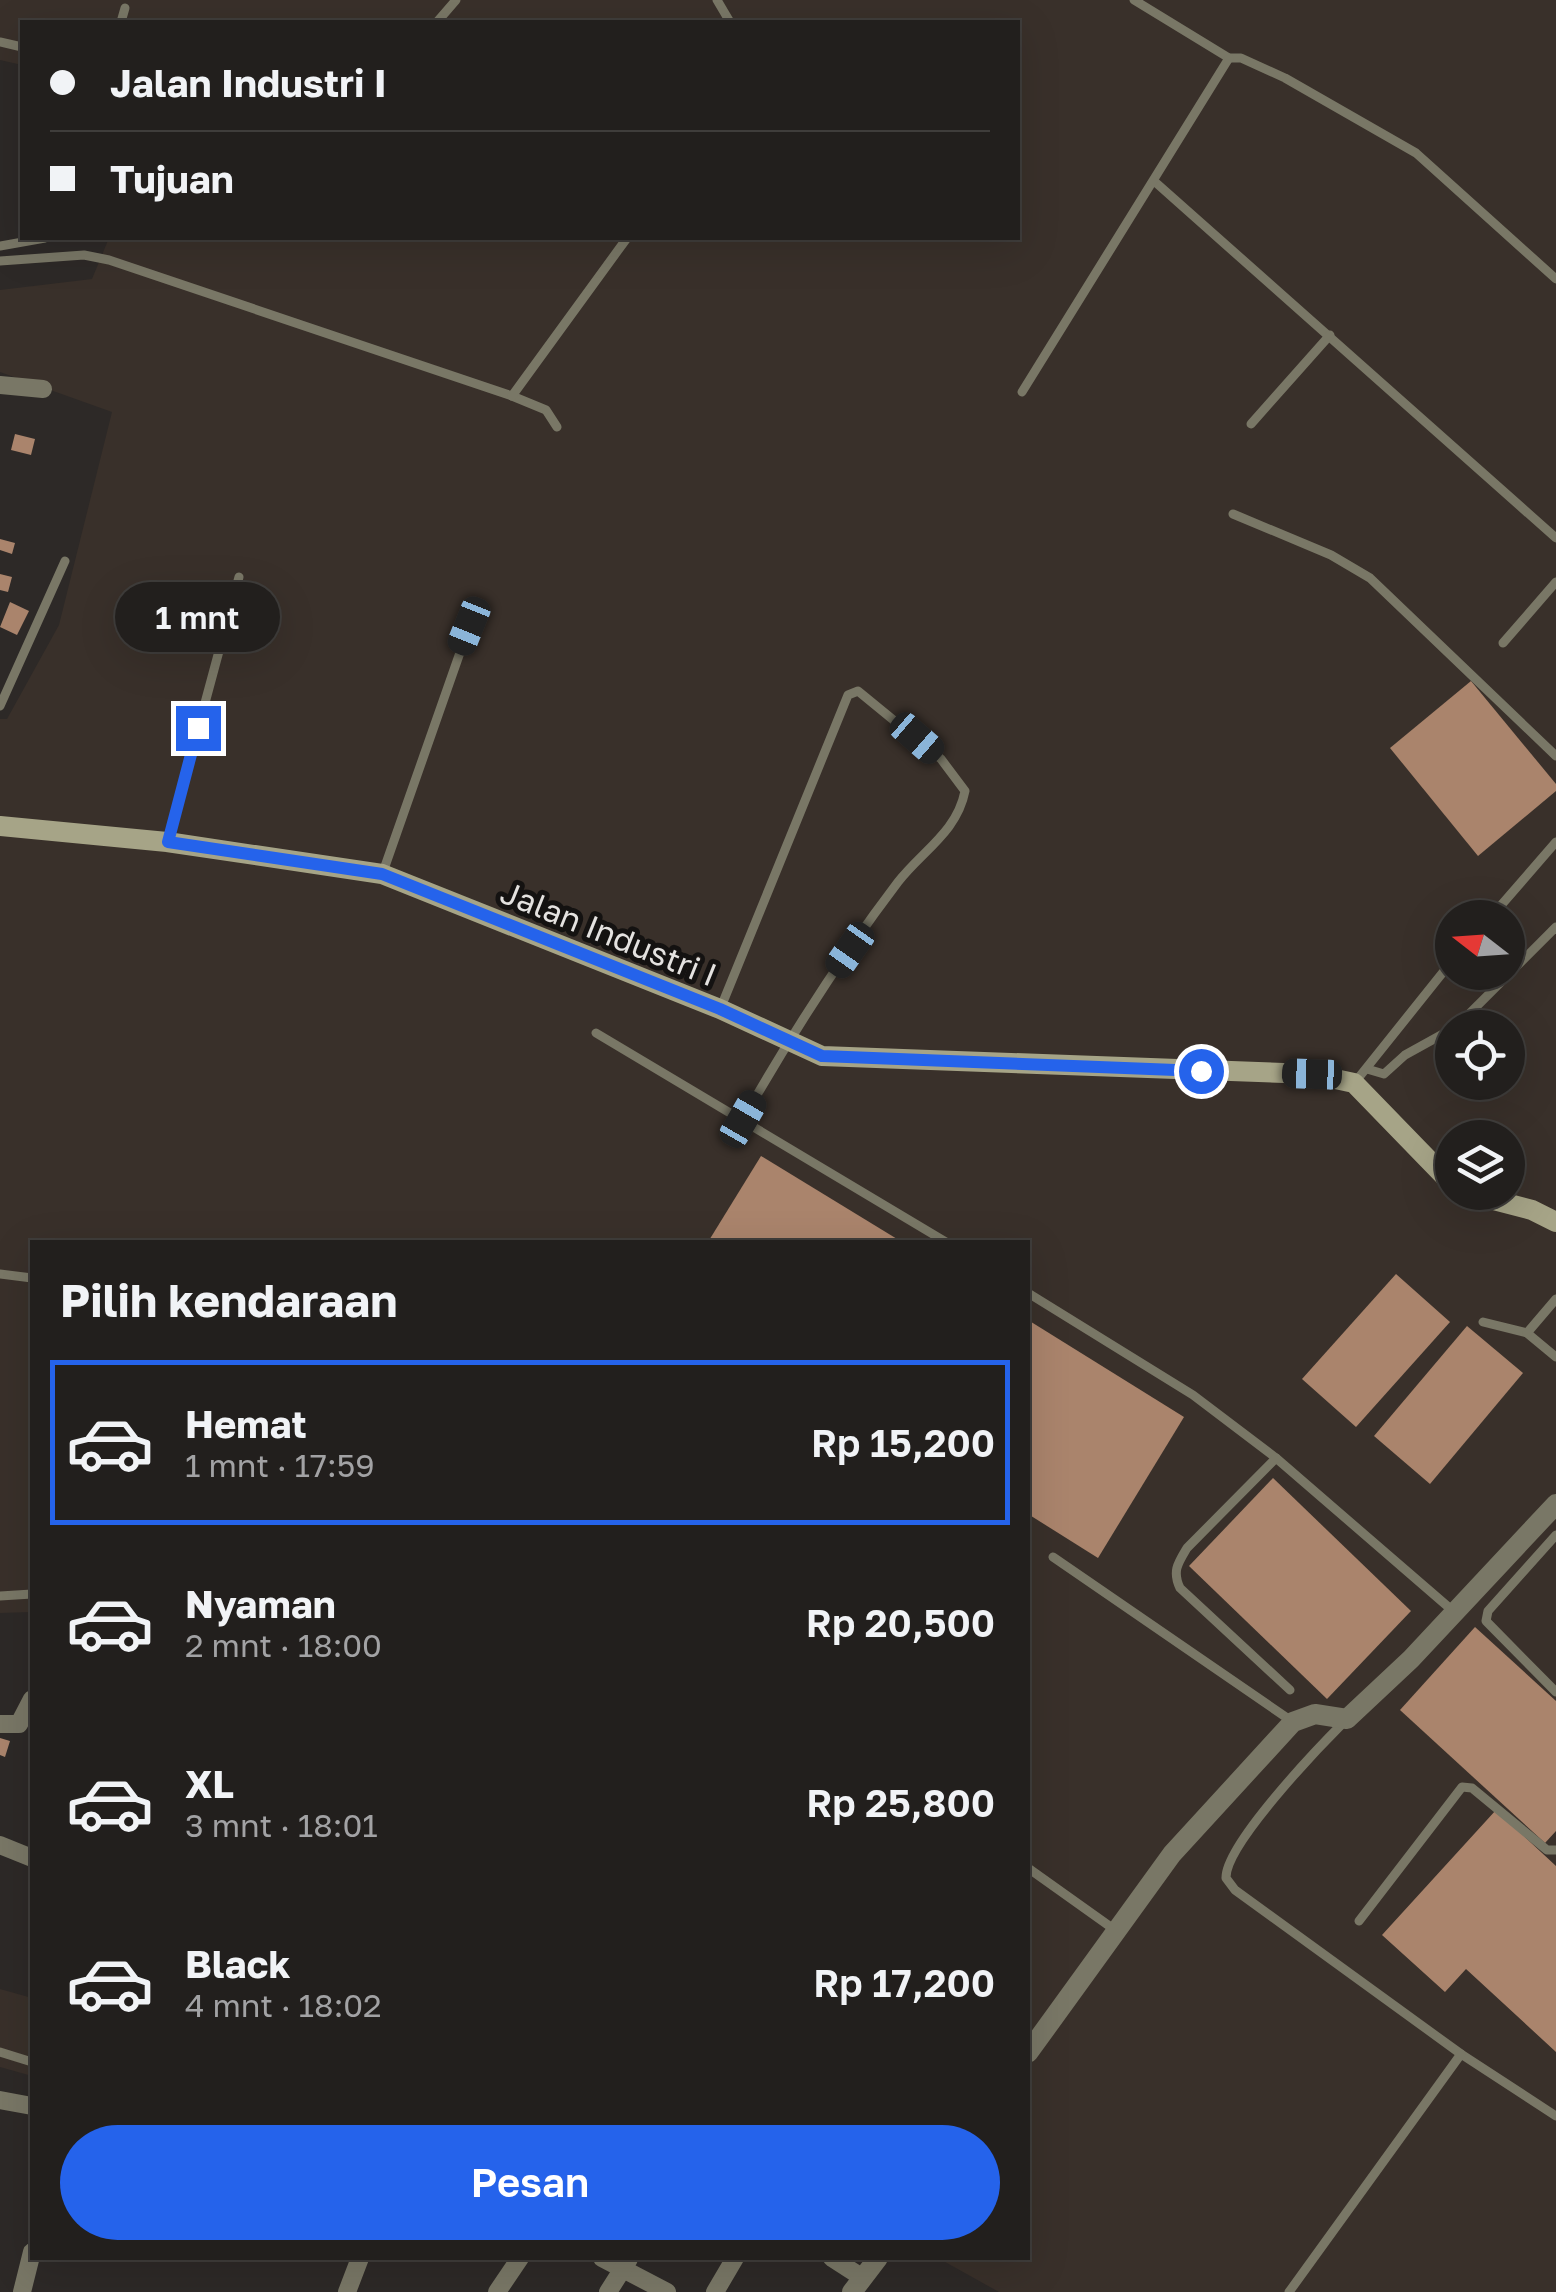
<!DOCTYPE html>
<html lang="id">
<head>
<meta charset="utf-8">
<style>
  :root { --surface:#221f1d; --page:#2e2c2a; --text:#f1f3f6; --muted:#a2a2a4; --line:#3f3d3b; --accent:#2563eb }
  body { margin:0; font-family:"Golos Text",sans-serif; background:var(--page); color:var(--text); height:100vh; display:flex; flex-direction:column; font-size:38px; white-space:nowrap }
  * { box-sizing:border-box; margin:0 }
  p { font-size:32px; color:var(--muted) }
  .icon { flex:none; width:55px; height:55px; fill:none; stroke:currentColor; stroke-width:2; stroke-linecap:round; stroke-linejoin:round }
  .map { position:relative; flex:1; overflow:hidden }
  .sheet { position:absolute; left:30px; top:1240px; width:1000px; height:1020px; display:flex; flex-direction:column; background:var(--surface); border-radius:0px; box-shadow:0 10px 40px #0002,0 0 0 2px var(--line) }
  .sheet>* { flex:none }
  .guide { position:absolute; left:20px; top:20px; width:1000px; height:220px; border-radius:0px; box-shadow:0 10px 40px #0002,0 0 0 2px var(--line); display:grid; align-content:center; height:220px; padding:0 30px; background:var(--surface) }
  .needle { width:65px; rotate:287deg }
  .tools { position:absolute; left:1435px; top:900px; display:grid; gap:20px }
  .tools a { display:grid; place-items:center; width:90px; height:90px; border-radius:50%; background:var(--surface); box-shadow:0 10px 40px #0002,0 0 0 2px var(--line); font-size:50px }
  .end { position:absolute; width:45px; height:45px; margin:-22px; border:12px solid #2563eb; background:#fff; box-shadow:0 0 0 5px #fff }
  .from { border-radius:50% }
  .bubble { position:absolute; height:70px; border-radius:35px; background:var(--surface); box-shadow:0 10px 40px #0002,0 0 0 2px var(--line); font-size:32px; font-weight:600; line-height:70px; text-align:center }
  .car { position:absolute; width:30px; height:60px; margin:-30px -15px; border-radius:12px; box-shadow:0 0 8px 2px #0007; background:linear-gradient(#222 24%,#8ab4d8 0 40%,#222 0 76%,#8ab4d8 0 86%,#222 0) }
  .guide b { display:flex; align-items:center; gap:35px; height:95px; font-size:38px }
  .guide b+b { border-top:2px solid var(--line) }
  .guide i { width:25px; height:25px; background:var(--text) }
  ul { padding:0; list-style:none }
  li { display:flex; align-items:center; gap:30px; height:165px; margin:0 20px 15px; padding:0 10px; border:5px solid transparent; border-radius:0px }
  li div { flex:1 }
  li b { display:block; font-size:38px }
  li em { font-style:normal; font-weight:600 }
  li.on { border-color:var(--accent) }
  li>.icon { width:90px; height:90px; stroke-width:1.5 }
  h2 { padding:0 30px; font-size:45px; line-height:120px }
  .action { display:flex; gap:20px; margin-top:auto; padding:20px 30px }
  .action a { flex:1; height:115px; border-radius:60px; background:var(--accent); color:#fff; font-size:40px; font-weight:600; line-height:115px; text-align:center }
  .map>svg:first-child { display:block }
  .built { fill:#39302a; fill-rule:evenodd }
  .building { fill:#aa846c }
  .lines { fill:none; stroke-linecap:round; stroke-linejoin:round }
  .service { stroke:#797766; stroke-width:9 }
  .minor { stroke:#797766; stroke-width:18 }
  .tertiary { stroke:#797766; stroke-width:20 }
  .secondary { stroke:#a6a487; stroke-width:20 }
  .route { stroke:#2563eb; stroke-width:12 }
  .labels { text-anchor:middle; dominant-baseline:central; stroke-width:10; stroke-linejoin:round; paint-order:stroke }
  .street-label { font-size:32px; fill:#e4e2e0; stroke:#141211 }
</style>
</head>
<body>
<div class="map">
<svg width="1556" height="2292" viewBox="0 0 1556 2292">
  <rect width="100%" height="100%" fill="#2d2927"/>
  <g class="built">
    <path d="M0,0H1556V2292H999L938,2258H1028V1242H32V1612L0,1613V719H7L59,625L112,412L0,372V290L92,279L109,238H1018V22H22V65L0,60ZM1452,918H1508V972H1452ZM1452,1028H1508V1082H1452ZM1452,1138H1508V1192H1452Z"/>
    <polygon points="0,1989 32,1998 32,2076 0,2067"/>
  </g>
  <g class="building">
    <polygon points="15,434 35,439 31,455 11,450"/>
    <polygon points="0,539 15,543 12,554 0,550"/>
    <polygon points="0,574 12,577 8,592 0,590"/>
    <polygon points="10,602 29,611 17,635 0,627"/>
    <polygon points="1471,681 1556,784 1556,791 1478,856 1390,748"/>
    <polygon points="761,1156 902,1242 708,1242"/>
    <polygon points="1396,1274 1450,1322 1356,1427 1302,1379"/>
    <polygon points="1028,1320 1184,1417 1098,1558 1028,1514"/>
    <polygon points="1467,1326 1523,1373 1430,1484 1374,1436"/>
    <polygon points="1273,1478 1411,1611 1327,1699 1189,1566"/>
    <polygon points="1475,1627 1556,1701 1556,1831 1545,1843 1400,1710"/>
    <polygon points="0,1738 10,1741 5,1757 0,1755"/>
    <polygon points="1496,1810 1556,1866 1556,2052 1466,1969 1445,1992 1382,1935"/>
  </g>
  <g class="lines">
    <g class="service">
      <polyline points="717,0 730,22"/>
      <polyline points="1134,0 1229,58 1241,58 1285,78 1416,153 1556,279"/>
      <polyline points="121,22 125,8"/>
      <polyline points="437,22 456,0"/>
      <polyline points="0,42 22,47"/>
      <polyline points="1154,181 1556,538"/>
      <polyline points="0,246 45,238"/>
      <polyline points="0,261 84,255 109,260 512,396 546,410 557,427"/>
      <polyline points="1022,392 1229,58"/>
      <polyline points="512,396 627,238"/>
      <polyline points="1251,424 1330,335"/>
      <polyline points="1233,514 1331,555 1370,578 1556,756"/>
      <polyline points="1503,643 1556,582"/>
      <polyline points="0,706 65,561"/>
      <polyline points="168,840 239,577"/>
      <polyline points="383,872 476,607"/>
      <polyline points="1490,918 1556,842"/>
      <path d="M721,1007L848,695L858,691L941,759L965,791C957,832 922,851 898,882C841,957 790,1037 743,1119"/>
      <polyline points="1455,1028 1556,927"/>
      <polyline points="596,1033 946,1242"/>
      <polyline points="1367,1069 1384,1074 1405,1055 1452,1029"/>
      <polyline points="1356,1081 1452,961"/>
      <polyline points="0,1274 32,1278"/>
      <polyline points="1028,1293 1193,1395 1276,1458 1453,1611"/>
      <polyline points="1483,1322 1527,1333 1556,1357"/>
      <polyline points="1527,1333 1556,1299"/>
      <path d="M1276,1458L1187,1548C1178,1563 1172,1571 1180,1588L1290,1690"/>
      <polyline points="1556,1535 1488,1611 1486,1621 1556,1692"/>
      <polyline points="1053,1557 1293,1722"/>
      <polyline points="0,1596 32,1594"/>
      <path d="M1344,1722C1318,1748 1225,1845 1226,1878L1235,1890L1461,2054L1556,2116"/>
      <polyline points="1028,1868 1115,1930"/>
      <polyline points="1359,1921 1462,1787 1472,1788 1547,1850 1556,1850"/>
      <polyline points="0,2052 32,2062"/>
      <polyline points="1289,2292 1461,2054"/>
    </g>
    <g class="minor">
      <polyline points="0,385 43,389"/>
      <polyline points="0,1724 19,1724 32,1699"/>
      <polyline points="0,1845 32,1858"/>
      <polyline points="0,2100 32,2106"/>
      <polyline points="602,2258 667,2292"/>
      <polyline points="832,2258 863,2278"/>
      <polyline points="22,2292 32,2252"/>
      <polyline points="347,2292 360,2258"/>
      <polyline points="497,2292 520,2258"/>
      <polyline points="608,2292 629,2259"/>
      <polyline points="715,2292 735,2258"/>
    </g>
    <g class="tertiary">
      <polyline points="1028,2053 1172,1854 1293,1722 1315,1714 1347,1719 1411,1659 1556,1504"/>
      <polyline points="852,2292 878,2258"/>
    </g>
    <g class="secondary">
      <polyline points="0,826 167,842 382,874 720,1009 822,1056 1312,1074 1354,1083 1452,1184"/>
      <polyline points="1463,1192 1532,1210 1556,1222"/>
    </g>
  </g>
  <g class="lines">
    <polyline class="route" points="198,728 168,842 382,874 720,1009 822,1056 1201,1071"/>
  </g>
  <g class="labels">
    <g class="street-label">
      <text transform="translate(609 933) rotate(22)">Jalan Industri I</text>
    </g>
  </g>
</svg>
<div class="tools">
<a><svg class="needle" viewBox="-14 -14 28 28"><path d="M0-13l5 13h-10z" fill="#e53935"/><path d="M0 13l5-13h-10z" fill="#a2a2a4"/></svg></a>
<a><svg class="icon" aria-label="locate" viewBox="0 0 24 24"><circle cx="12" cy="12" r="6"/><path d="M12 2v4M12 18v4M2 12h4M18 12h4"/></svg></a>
<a><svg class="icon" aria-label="layers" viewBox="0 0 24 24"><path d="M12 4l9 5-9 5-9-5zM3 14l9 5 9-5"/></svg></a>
</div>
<i class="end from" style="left:1201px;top:1071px"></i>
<i class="end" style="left:198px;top:728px"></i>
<div class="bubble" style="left:115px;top:582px;width:165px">1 mnt</div>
<i class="car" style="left:469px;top:626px;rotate:202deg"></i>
<i class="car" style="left:917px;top:738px;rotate:131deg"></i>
<i class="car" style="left:850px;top:950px;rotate:215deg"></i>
<i class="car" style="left:1312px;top:1074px;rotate:272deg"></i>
<i class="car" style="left:743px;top:1119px;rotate:30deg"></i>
<div class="guide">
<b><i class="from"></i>Jalan Industri I</b>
<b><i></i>Tujuan</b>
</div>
<section class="sheet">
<h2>Pilih kendaraan</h2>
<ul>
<li class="on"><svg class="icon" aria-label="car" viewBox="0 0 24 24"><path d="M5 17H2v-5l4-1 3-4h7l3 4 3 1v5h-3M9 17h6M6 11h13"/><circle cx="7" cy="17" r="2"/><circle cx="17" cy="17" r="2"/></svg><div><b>Hemat</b><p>1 mnt · 17:59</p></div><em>Rp 15,200</em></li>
<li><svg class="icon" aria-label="car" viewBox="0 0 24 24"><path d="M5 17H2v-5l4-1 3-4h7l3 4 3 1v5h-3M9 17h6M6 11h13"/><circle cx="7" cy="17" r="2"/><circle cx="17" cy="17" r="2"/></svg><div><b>Nyaman</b><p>2 mnt · 18:00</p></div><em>Rp 20,500</em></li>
<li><svg class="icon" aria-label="car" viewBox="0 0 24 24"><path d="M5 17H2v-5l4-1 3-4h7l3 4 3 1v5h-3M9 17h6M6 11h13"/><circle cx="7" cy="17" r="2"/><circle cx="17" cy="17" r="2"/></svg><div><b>XL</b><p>3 mnt · 18:01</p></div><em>Rp 25,800</em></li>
<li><svg class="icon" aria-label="car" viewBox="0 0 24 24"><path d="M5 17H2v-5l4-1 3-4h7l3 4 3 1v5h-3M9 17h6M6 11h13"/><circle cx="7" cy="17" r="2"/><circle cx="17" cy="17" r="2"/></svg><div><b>Black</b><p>4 mnt · 18:02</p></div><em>Rp 17,200</em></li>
</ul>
<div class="action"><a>Pesan</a></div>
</section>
</div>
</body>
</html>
